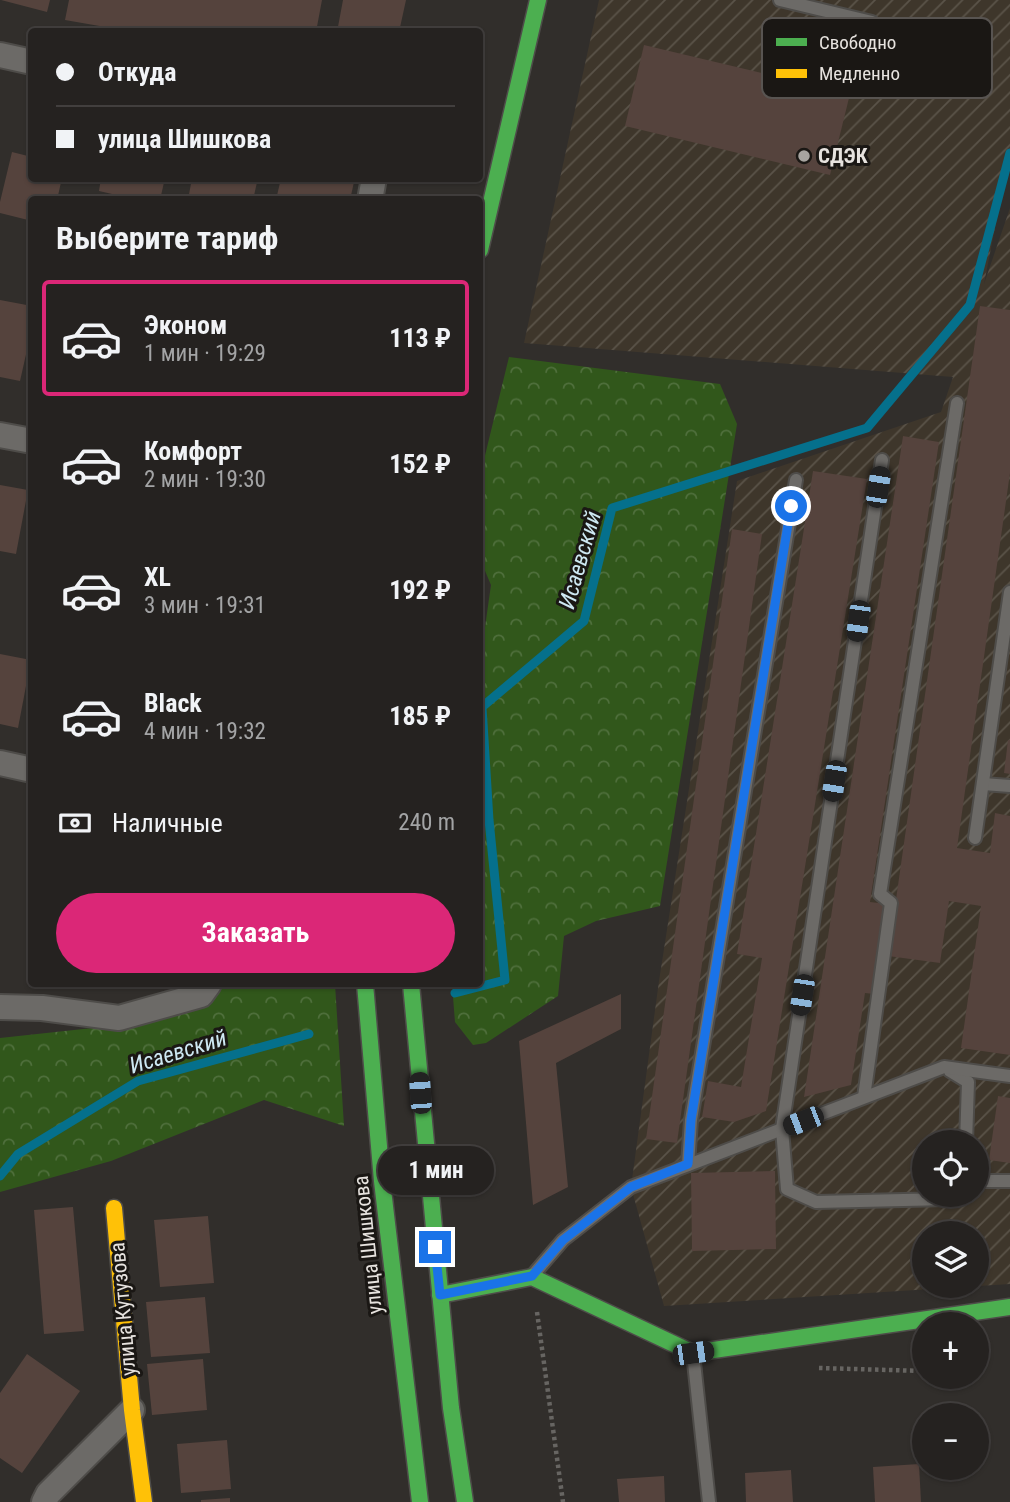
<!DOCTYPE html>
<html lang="ru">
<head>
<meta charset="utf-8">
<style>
  :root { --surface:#252220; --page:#312f2d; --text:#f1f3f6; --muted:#a3a4a5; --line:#423f3e; --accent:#db2777 }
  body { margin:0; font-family:"Roboto Condensed",sans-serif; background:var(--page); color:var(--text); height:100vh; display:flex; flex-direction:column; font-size:26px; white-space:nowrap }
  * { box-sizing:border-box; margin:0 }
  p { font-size:23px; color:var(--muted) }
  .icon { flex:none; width:38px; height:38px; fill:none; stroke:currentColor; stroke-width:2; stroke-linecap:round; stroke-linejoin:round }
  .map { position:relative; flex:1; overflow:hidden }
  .sheet { position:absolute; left:28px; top:196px; width:455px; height:791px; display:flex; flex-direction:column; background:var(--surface); border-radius:7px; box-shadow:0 2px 5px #0004,0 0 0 2px var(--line) }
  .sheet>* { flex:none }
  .guide { position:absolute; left:28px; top:28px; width:455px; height:154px; border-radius:7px; box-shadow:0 2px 5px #0004,0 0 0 2px var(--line); display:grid; align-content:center; height:154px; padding:0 28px; background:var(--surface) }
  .tools { position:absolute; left:912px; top:1130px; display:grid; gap:14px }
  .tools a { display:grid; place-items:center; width:77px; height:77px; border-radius:50%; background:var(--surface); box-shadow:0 2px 5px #0004,0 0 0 2px var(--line); font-size:35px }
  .end { position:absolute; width:32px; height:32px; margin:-16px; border:9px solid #1a73e8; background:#fff; box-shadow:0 0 0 4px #fff }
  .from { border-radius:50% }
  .bubble { position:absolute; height:49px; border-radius:24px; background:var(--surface); box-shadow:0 2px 5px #0004,0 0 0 2px var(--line); font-size:23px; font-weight:700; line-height:49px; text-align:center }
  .car { position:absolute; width:21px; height:42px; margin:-21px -10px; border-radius:9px; box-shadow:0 0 5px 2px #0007; background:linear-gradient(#222 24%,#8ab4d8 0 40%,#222 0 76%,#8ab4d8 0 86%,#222 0) }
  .guide b { display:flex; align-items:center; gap:24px; height:66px; font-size:26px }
  .guide b+b { border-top:2px solid var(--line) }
  .guide i { width:18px; height:18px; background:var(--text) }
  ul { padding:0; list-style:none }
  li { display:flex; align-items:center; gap:21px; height:116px; margin:0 14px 10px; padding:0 14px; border:4px solid transparent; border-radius:7px }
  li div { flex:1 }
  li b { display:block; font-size:26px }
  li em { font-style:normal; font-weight:700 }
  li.selected { border-color:var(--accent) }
  li>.icon { width:63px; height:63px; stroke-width:1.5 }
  h2 { padding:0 28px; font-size:32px; line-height:84px }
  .pay { display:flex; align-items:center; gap:18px; height:77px; padding:0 28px; font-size:26px }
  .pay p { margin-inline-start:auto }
  .cta { display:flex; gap:14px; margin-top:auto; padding:14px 28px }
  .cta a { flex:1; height:80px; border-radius:42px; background:var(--accent); color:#fff; font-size:28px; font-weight:700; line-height:80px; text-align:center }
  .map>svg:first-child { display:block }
  .industrial { fill:url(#industrial-furrows); fill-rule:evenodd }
  .forest { fill:url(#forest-crowns) }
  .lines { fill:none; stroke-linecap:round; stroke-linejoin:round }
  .stream { stroke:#05708c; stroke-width:9 }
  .building { fill:#55433d }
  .lane-casing { stroke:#4e4c49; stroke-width:16 }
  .street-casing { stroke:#4e4c49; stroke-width:28 }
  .fast-casing { stroke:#4e4c49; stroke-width:19 }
  .slow-casing { stroke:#4e4c49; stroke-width:19 }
  .path { stroke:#676562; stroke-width:4.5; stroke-dasharray:3.5 3.5; stroke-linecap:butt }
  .lane { stroke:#6c6a67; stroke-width:12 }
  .street { stroke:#6c6a67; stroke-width:24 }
  .fast { stroke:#4caf50; stroke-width:16 }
  .slow { stroke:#ffc107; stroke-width:16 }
  .route { stroke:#1a73e8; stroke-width:9 }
  .poi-dot { fill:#a7a4a0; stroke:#1a1714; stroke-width:2.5 }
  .labels { text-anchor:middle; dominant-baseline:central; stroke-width:6; stroke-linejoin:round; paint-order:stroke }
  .poi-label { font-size:21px; font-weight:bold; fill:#e7e3df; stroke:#1a1714; text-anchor:start }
  .street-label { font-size:21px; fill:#e7e3df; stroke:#1a1714 }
  .water-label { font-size:23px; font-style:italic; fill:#cee8f2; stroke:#1a1714 }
  .key { fill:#1a1714; stroke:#585451; stroke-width:2 }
  .key-label { font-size:19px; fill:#e7e3df }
</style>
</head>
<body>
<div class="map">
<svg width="1010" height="1502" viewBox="0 0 1010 1502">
  <defs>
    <pattern id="industrial-furrows" width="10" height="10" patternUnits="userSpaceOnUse" patternTransform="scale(1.75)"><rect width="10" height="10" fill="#3e362b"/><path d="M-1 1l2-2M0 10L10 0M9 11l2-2" fill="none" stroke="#5a5349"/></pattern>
    <pattern id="forest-crowns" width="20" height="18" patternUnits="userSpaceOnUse" patternTransform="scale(1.75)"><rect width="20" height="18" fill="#31571b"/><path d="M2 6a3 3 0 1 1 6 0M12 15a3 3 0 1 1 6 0" fill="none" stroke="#4f6f3c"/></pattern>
  </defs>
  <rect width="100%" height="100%" fill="#312e2b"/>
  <path class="industrial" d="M599,0H1010V150L984,284L1010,208V1284L664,1306L631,1187L659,981L737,481L941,412L953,377L524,343ZM924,1143H976V1195H924ZM924,1234H976V1286H924Z"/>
  <g class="forest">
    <polygon points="509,357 720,384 737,424 660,906 596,921 564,936 558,996 486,1043 473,1045 455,1022 452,984 480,984 480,630 485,627 491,585 480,559 480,476"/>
    <polygon points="218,984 335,984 344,1126 264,1100 111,1161 0,1192 0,1038 148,1022"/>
  </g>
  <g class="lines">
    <g class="stream">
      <polyline points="455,993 505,980 489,820 482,707 584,621 612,508 867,428 970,305 1010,153"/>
      <polyline points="0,1176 18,1154 138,1081 309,1034"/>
    </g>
  </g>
  <g class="building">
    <polygon points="1,0 50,0 47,12"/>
    <polygon points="69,0 322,0 316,32 134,32 65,20"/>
    <polygon points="343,0 406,0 399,32 337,32"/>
    <polygon points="644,45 850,94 830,175 625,126"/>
    <polygon points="12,152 32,157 32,178 62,178 57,200 32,200 32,221 0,213 0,202"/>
    <polygon points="101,178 165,178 160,200 138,200 99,191"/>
    <polygon points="192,178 258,178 253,200 188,200"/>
    <polygon points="281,178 341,178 354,182 350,200 276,200"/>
    <polygon points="0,300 32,306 32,328 20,381 0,377"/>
    <polygon points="980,306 1010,310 1010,473 957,848 990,853 995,813 1010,816 1010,1055 961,1048 981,906 949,901 940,963 888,956"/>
    <polygon points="903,436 939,442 870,902 887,904 874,994 865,993 851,1085 804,1097"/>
    <polygon points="813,471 867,479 766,1111 734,1122 702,1117 708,1081 741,1087 762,958 737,954"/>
    <polygon points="0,485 28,490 16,554 0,551"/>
    <polygon points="732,529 762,534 677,1143 646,1139"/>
    <polygon points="0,654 31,660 18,728 0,724"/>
    <polygon points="1008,740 1010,740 1010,774 1004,773"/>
    <polygon points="621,994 621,1029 556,1063 568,1187 533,1205 519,1041"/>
    <polygon points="998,1096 1010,1098 1010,1163 989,1160"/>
    <polygon points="775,1171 776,1249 692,1251 691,1173"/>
    <polygon points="73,1207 84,1331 44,1334 34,1210"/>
    <polygon points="208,1216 214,1283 160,1287 154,1220"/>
    <polygon points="205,1297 210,1353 151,1357 146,1302"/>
    <polygon points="27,1354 80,1391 22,1473 0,1458 0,1393"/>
    <polygon points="203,1359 207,1410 152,1415 147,1364"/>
    <polygon points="227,1440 231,1489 181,1493 177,1444"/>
    <polygon points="919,1464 921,1502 875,1502 873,1467"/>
    <polygon points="791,1470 793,1502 746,1502 745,1473"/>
    <polygon points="664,1476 665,1502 619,1502 617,1479"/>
    <polygon points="230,1498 230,1502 201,1502 201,1500"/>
  </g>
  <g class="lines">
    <defs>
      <g id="lane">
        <polyline points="780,0 872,22"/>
        <polyline points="882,460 782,1129 787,1189 816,1202 948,1199 955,1195"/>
        <polyline points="983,784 1010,786"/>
        <polyline points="975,838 1010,592"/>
        <polyline points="950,1071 968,1082 966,1143"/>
        <polyline points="864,1097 891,903 880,894 957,403"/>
        <polyline points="688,1165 691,1120 796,480"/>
        <polyline points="976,1167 984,1181 1010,1181"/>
        <polyline points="532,1276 563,1240 631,1187 944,1067 1010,1076"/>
        <polyline points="693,1353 709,1502"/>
      </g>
      <g id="street">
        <polyline points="0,55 32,62"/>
        <polyline points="370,200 374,178"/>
        <polyline points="0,435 32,441"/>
        <polyline points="0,763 32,770"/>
        <polyline points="0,1007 42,1008 119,1018 201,995 209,984"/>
        <polyline points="44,1502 48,1494 132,1410"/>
      </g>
      <g id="fast">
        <polyline points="480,250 538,0"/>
        <polyline points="365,984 382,1181 420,1502"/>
        <polyline points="411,984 451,1408 465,1502"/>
        <polyline points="440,1295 532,1277 693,1353 1010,1307"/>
      </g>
      <polyline id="slow" points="114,1208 132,1410 144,1502"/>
    </defs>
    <use href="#lane" class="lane-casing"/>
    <use href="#street" class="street-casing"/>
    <use href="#fast" class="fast-casing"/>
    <use href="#slow" class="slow-casing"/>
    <g class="path">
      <polyline points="537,1312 563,1502"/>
      <polyline points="819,1368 924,1371"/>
    </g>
    <use href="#lane" class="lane"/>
    <use href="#street" class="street"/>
    <use href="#fast" class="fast"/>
    <use href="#slow" class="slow"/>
  </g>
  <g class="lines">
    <polyline class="route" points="435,1247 440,1295 532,1276 563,1240 631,1187 688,1164 691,1120 791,506"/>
  </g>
  <circle class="poi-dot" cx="804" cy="156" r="7"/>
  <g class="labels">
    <g class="poi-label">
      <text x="818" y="156">СДЭК</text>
    </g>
    <g class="street-label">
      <text transform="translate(368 1245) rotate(-96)">улица Шишкова</text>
      <text transform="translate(123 1309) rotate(-95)">улица Кутузова</text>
    </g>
    <g class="water-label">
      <text transform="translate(580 560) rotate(-74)">Исаевский</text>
      <text transform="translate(178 1052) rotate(-17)">Исаевский</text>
    </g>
  </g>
  <rect x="762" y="18" width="230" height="80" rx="10" class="key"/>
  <rect x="776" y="38" width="31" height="8" fill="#4caf50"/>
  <rect x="776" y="69" width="31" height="9" fill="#ffc107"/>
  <g class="key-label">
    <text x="819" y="49">Свободно</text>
    <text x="819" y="80">Медленно</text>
  </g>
</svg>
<div class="tools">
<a><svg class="icon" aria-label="locate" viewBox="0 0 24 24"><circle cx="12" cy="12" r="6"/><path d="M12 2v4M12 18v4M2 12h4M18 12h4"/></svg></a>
<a><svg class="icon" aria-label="layers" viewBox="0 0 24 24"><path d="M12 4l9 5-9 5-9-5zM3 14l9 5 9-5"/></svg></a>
<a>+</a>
<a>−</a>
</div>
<i class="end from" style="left:791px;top:506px"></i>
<i class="end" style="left:435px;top:1247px"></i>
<div class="bubble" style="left:378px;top:1146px;width:116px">1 мин</div>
<i class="car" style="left:878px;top:487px;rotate:9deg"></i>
<i class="car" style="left:858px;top:621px;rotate:188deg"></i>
<i class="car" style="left:834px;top:781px;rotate:189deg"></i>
<i class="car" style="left:802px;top:995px;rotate:189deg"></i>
<i class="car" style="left:420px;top:1093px;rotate:356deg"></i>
<i class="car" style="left:803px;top:1121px;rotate:249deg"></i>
<i class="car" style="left:693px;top:1353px;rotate:82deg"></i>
<div class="guide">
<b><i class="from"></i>Откуда</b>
<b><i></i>улица Шишкова</b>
</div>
<section class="sheet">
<h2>Выберите тариф</h2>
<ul>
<li class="selected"><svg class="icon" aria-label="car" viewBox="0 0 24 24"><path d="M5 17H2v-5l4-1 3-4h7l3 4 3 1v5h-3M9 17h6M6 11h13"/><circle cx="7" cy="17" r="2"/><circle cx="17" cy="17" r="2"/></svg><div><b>Эконом</b><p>1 мин · 19:29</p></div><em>113 ₽</em></li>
<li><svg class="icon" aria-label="car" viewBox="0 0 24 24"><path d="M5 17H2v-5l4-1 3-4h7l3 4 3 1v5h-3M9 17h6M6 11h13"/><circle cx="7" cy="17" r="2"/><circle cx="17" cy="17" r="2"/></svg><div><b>Комфорт</b><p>2 мин · 19:30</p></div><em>152 ₽</em></li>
<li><svg class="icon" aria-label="car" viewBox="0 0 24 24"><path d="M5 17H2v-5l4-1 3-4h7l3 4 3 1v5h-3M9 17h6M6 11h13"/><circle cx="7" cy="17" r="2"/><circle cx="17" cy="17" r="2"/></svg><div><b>XL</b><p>3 мин · 19:31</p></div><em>192 ₽</em></li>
<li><svg class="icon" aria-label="car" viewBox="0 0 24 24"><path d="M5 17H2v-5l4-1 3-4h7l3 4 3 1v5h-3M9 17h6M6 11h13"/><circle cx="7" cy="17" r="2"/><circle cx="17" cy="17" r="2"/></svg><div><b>Black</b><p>4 мин · 19:32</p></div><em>185 ₽</em></li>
</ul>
<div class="pay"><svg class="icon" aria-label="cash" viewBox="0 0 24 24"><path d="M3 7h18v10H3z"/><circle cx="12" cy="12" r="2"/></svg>Наличные<p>240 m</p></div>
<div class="cta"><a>Заказать</a></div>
</section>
</div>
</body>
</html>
